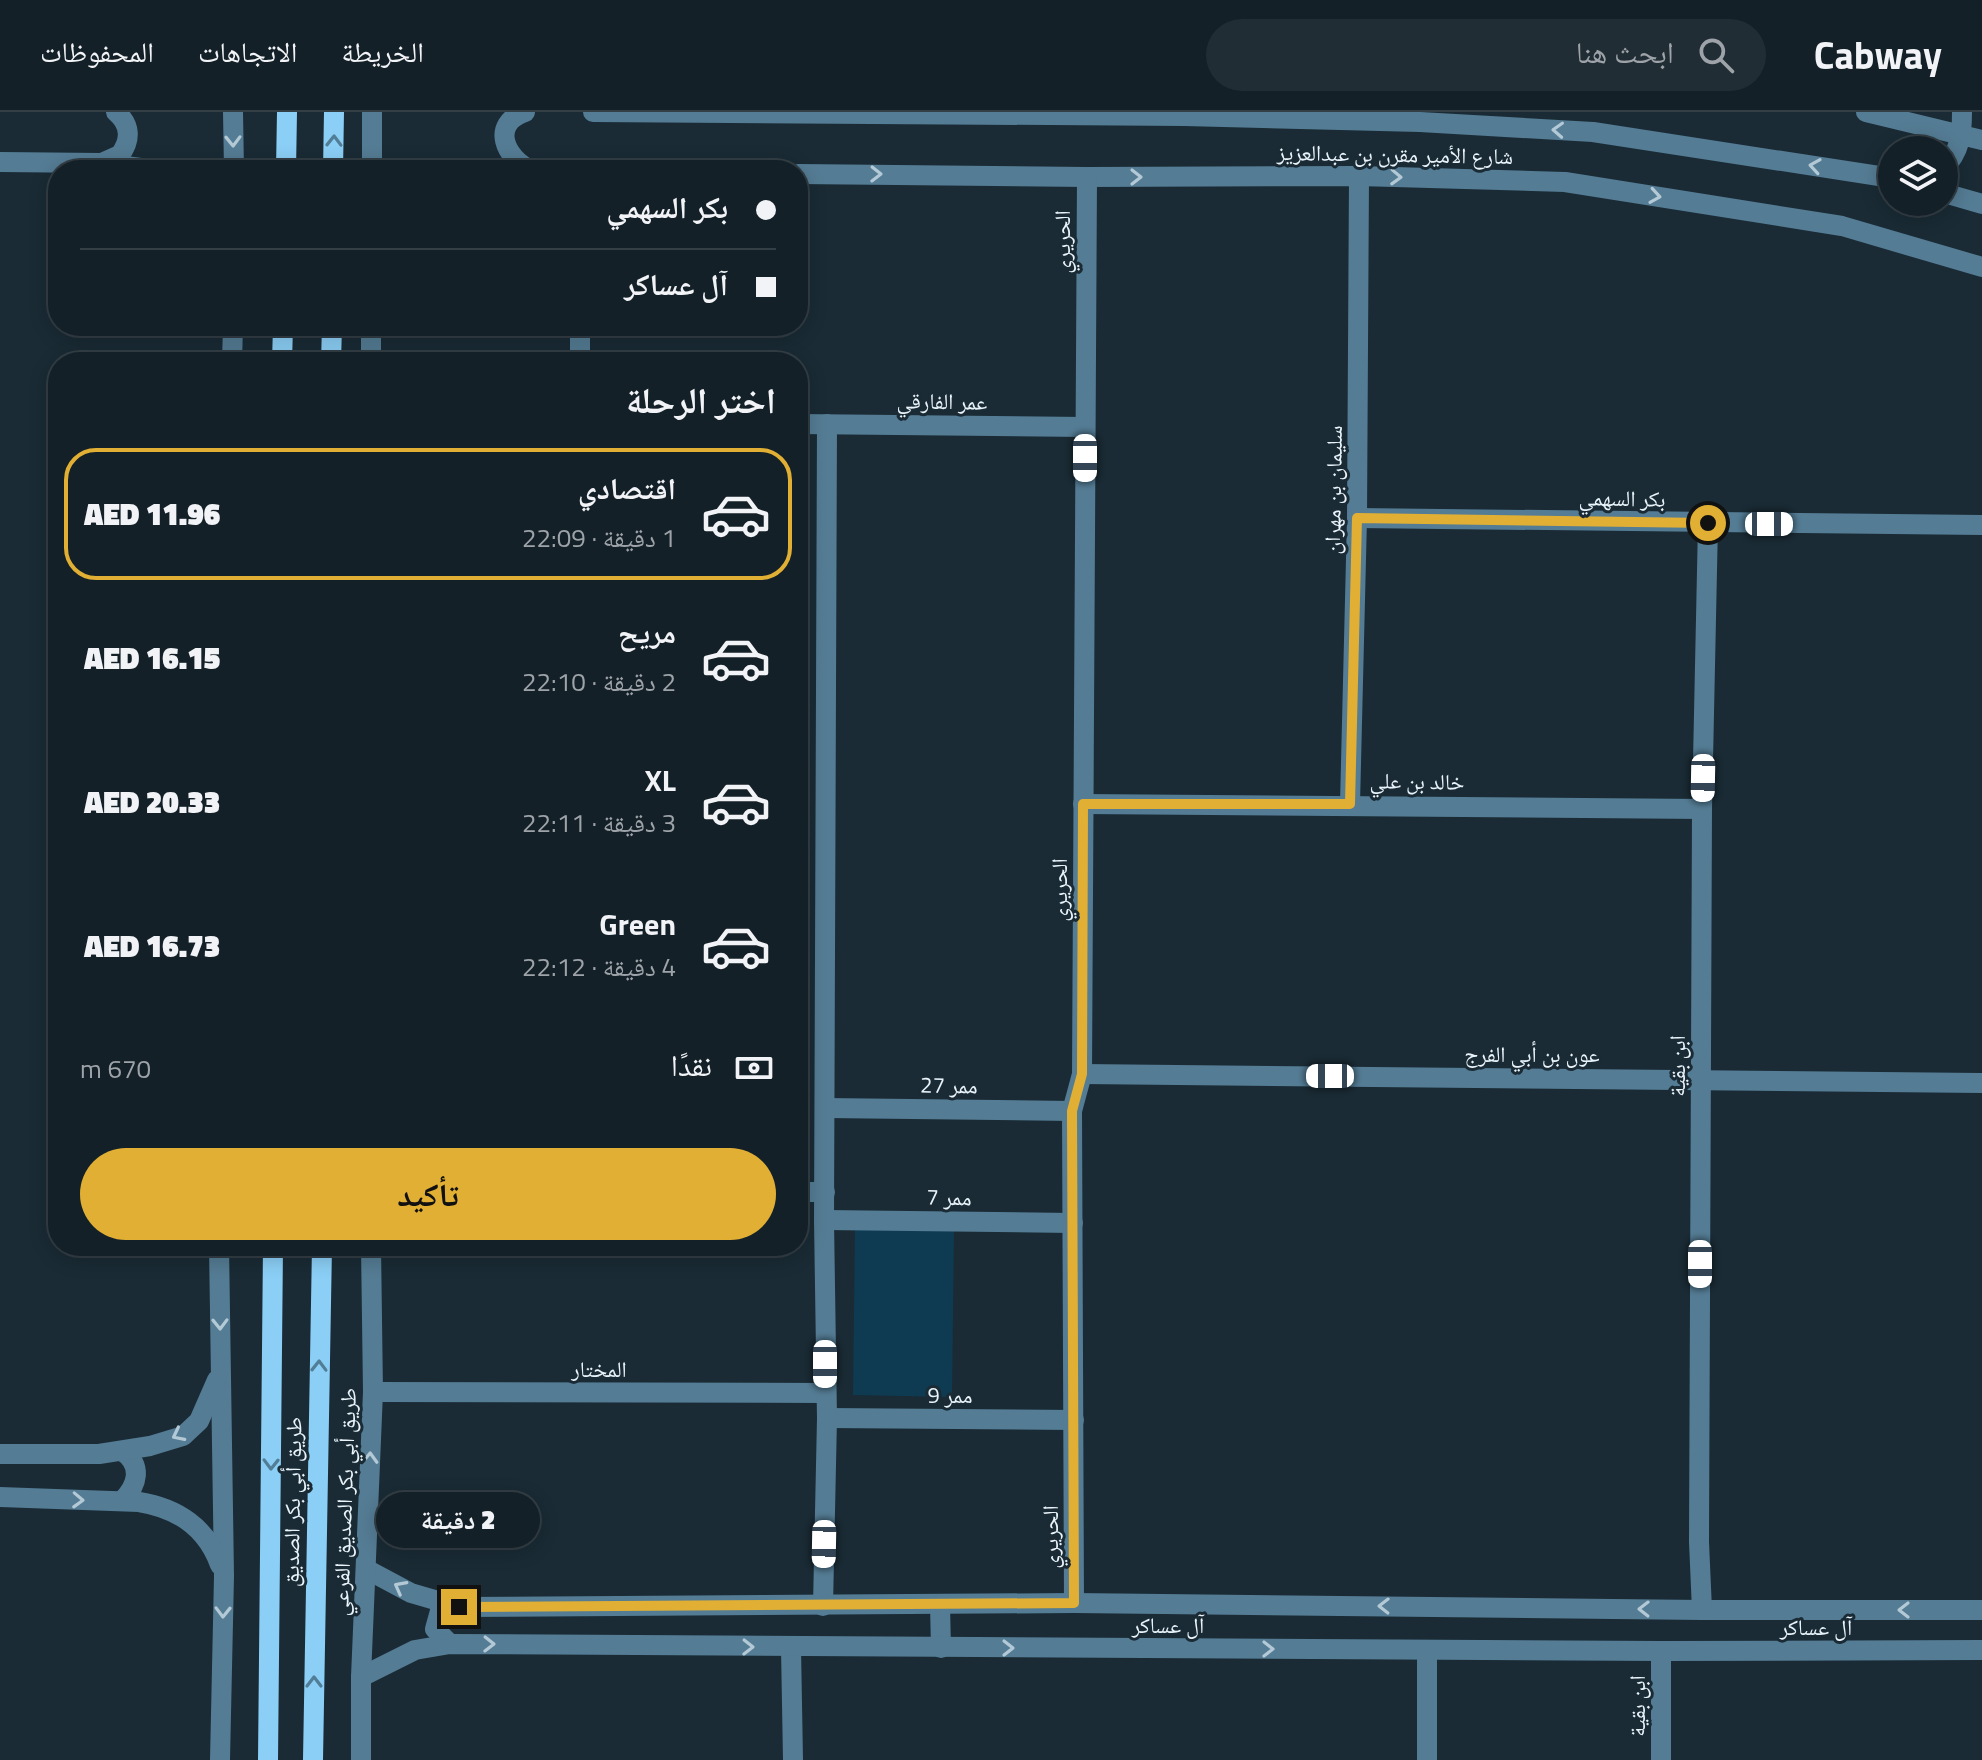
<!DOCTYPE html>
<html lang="ar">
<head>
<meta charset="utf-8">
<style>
  :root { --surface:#142028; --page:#212d34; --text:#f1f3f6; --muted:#9da3a8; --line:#333e45; --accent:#e1af34 }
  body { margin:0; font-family:"Titillium Web","Noto Naskh Arabic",sans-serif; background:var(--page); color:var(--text); direction:rtl; height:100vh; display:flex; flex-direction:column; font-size:30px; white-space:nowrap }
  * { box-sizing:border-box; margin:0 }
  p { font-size:26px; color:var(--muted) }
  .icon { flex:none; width:44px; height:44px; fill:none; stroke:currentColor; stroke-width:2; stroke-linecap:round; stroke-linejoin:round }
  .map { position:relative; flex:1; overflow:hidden; direction:ltr }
  .sheet { position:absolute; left:48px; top:240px; width:760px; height:904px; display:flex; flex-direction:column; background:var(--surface); border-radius:32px; box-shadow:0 4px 20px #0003,0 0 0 2px var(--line); direction:rtl }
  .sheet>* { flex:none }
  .guide { position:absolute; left:48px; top:48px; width:760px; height:176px; border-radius:32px; box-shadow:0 4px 20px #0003,0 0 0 2px var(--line); direction:rtl; display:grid; align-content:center; height:176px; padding:0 32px; background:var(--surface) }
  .controls { position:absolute; left:1878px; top:24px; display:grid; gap:16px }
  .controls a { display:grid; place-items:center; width:80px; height:80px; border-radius:50%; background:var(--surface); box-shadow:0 4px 20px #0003,0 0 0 2px var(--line); font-size:40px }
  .end { position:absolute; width:36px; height:36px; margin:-18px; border:10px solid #e1af34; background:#111; box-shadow:0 0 0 4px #111 }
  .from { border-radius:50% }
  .bubble { position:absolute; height:56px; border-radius:28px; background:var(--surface); box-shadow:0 4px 20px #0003,0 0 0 2px var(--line); font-size:26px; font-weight:800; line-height:56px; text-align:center; direction:rtl }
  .car { position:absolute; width:24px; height:48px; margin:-24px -12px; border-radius:10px; box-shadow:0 0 6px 2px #0007; background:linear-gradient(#fff 24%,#345 0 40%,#fff 0 76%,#345 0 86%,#fff 0) }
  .guide b { display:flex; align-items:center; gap:28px; height:76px; font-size:30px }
  .guide b+b { border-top:2px solid var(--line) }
  .guide i { width:20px; height:20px; background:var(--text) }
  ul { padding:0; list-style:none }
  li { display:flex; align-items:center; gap:24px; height:132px; margin:0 16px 12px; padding:0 16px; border:4px solid transparent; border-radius:32px }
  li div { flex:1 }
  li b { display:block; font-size:30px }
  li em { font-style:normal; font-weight:800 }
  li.selected { border-color:var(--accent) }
  li>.icon { width:72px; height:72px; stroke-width:1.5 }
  h2 { padding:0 32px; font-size:36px; line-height:96px }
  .pay { display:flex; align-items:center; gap:20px; height:88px; padding:0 32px; font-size:30px }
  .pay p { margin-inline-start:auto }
  .primary-button { display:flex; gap:16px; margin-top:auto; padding:16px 32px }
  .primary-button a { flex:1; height:92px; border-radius:48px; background:var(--accent); color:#111; font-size:32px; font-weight:800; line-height:92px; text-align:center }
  header { display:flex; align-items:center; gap:48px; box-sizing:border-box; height:112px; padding:0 40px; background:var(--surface); border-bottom:2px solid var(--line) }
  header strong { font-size:38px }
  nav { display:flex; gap:44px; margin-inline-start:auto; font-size:28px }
  .search { width:560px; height:72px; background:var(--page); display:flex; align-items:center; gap:20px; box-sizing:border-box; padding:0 28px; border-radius:44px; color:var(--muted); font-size:30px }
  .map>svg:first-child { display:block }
  .green { fill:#0e3b52 }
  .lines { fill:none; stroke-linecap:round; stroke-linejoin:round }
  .minor { stroke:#547c94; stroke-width:20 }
  .major { stroke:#8bcff6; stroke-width:20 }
  .oneway { stroke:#b4c9d6 }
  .oneway2 { stroke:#527d96 }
  .route { stroke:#e1af34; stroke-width:10 }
  .labels { text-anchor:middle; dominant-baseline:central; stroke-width:6; stroke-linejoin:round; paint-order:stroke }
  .street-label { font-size:22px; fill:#e8f3fa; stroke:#1a2b35 }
</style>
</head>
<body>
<header>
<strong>Cabway</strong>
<div class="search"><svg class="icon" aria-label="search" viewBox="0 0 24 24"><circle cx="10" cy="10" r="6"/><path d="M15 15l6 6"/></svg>ابحث هنا</div>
<nav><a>الخريطة</a><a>الاتجاهات</a><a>المحفوظات</a></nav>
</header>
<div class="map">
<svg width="1982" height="1648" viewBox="0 0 1982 1648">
  <rect width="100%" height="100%" fill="#1a2b35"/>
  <polygon class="green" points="855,1116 954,1118 952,1285 853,1283"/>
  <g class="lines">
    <g class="minor">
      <polyline points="233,0 234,58"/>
      <polyline points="372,0 372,58"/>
      <path d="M525,0C490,12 505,46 531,58"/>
      <polyline points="593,0 1184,4 1420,10 1593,20 1892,66"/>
      <polyline points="1866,0 1982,28"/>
      <polyline points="0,50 102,51 156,58"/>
      <path d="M102,51L120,43C131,28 131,13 116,0"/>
      <path d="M1944,56C1960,39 1962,23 1962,0"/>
      <polyline points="435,58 522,58"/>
      <polyline points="798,62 1087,65 1359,64 1565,70 1842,114 1982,155"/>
      <polyline points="1944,81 1982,92"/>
      <polyline points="580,214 580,250"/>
      <polyline points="232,250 233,214"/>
      <polyline points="371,250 371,214"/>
      <polyline points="798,312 1085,315"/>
      <polyline points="1357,406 1982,413"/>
      <polyline points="1083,692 1702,697"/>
      <polyline points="1350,692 1357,406 1359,64"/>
      <polyline points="1082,962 1982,971"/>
      <polyline points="825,996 1072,999"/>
      <polyline points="798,1080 825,1080"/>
      <polyline points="824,1108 1073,1111"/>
      <polyline points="219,1134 224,1464 220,1648"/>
      <polyline points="373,1280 825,1281"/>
      <polyline points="827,1306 1074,1308"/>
      <path d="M122,1339C143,1353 138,1373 122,1389"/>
      <polyline points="0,1342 99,1342 150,1334 183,1324 199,1309 217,1268"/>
      <path d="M0,1385L139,1390C177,1396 207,1416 220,1453"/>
      <polyline points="366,1457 411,1481 459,1495 1074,1491 1702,1498 1982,1498"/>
      <polyline points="1074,1491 1072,999 1082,962 1087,65"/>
      <polyline points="940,1493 941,1536"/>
      <polyline points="823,1494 827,1306 824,1108 827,312"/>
      <polyline points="1702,1498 1699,1430 1702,697 1708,411"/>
      <polyline points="450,1532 435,1517 440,1499 459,1495"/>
      <polyline points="791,1536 793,1648"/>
      <polyline points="1427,1538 1427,1648"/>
      <polyline points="1661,1539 1661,1648"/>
      <polyline points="361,1565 415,1538 450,1532 1661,1539 1982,1538"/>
      <polyline points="361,1648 361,1565 373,1280 371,1134"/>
    </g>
    <g class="major">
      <polyline points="286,58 287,0"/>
      <polyline points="333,58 334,0"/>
      <polyline points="282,250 283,214"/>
      <polyline points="331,250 332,214"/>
      <polyline points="268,1648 273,1134"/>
      <polyline points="313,1648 322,1134"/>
    </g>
  </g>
  <defs><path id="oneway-chevron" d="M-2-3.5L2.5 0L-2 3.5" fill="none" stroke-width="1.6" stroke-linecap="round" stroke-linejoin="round" transform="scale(2)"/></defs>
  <g class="oneway">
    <use href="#oneway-chevron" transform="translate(1558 18) rotate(-177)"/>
    <use href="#oneway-chevron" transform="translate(233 29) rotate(89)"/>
    <use href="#oneway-chevron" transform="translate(1815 54) rotate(-171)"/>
    <use href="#oneway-chevron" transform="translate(876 62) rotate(1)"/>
    <use href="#oneway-chevron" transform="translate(1136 65)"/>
    <use href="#oneway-chevron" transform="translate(1396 65) rotate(2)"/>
    <use href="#oneway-chevron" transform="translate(1655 84) rotate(9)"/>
    <use href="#oneway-chevron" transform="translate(220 1212) rotate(89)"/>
    <use href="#oneway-chevron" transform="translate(178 1323) rotate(153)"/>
    <use href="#oneway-chevron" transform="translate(370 1346) rotate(-88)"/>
    <use href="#oneway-chevron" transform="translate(78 1388) rotate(2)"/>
    <use href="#oneway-chevron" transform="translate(400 1475) rotate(-152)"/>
    <use href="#oneway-chevron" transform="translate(1384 1494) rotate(-179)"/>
    <use href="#oneway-chevron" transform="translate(1644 1497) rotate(-179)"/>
    <use href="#oneway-chevron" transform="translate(1904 1498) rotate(-180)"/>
    <use href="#oneway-chevron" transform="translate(223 1500) rotate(91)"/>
    <use href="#oneway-chevron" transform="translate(489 1532) rotate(1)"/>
    <use href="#oneway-chevron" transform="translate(748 1535) rotate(1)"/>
    <use href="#oneway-chevron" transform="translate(1008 1536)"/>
    <use href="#oneway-chevron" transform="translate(1268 1537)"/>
  </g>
  <g class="oneway2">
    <use href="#oneway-chevron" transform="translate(334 29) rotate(-89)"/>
    <use href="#oneway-chevron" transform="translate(319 1254) rotate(-89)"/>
    <use href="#oneway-chevron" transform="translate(271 1352) rotate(91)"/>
    <use href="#oneway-chevron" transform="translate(314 1570) rotate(-90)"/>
  </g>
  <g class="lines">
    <polyline class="route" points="459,1495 1074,1491 1072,999 1082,962 1083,692 1350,692 1357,406 1708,411"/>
  </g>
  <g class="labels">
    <g class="street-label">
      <text transform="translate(1395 42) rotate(1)">شارع الأمير مقرن بن عبدالعزيز</text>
      <text transform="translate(1062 130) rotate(-90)">الحريري</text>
      <text transform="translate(942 289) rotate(1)">عمر الفارقي</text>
      <text transform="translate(1333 378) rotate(-89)">سليمان بن مهران</text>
      <text transform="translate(1622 386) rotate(1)">بكر السهمي</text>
      <text transform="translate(1417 669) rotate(1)">خالد بن علي</text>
      <text transform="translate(1059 778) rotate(-90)">الحريري</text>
      <text x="1532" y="942">عون بن أبي الفرج</text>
      <text transform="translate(1677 954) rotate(-90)">ابن بقية</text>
      <text transform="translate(949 973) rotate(1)">ممر 27</text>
      <text transform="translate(949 1085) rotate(1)">ممر 7</text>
      <text x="599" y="1257">المختار</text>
      <text x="950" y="1283">ممر 9</text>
      <text transform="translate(292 1390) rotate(-89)">طريق أبي بكر الصديق</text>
      <text transform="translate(344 1390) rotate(-88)">طريق أبي بكر الصديق الفرعي</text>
      <text transform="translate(1050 1425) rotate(-90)">الحريري</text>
      <text x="1168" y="1513">آل عساكر</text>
      <text x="1816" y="1515">آل عساكر</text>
      <text transform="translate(1637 1594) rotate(-90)">ابن بقية</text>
    </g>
  </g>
</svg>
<div class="controls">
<a><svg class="icon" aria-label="layers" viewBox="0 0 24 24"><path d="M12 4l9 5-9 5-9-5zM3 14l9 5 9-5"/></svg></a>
</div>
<i class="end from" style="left:1708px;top:411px"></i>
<i class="end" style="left:459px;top:1495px"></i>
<div class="bubble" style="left:376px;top:1380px;width:164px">2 دقيقة</div>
<i class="car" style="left:1085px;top:346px;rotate:180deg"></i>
<i class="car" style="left:1769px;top:412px;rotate:90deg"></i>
<i class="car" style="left:1703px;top:666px;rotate:181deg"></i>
<i class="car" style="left:1330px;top:964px;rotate:270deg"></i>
<i class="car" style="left:1700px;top:1152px;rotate:180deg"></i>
<i class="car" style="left:825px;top:1252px;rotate:180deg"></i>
<i class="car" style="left:824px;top:1432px;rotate:181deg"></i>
<div class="guide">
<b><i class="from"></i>بكر السهمي</b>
<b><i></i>آل عساكر</b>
</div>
<section class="sheet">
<h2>اختر الرحلة</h2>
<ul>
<li class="selected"><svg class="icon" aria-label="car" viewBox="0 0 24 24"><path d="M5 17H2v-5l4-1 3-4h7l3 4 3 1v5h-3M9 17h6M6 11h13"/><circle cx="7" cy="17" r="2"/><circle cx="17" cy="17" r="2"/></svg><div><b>اقتصادي</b><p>1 دقيقة · 22:09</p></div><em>AED 11.96</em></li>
<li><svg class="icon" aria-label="car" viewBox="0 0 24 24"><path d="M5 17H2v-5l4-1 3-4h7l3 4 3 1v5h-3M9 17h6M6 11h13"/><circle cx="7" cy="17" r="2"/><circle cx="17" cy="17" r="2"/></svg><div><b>مريح</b><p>2 دقيقة · 22:10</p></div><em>AED 16.15</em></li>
<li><svg class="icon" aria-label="car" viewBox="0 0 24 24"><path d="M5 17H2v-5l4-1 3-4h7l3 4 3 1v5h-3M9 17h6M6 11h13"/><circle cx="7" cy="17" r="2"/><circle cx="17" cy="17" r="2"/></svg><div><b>XL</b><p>3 دقيقة · 22:11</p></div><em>AED 20.33</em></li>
<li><svg class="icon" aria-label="car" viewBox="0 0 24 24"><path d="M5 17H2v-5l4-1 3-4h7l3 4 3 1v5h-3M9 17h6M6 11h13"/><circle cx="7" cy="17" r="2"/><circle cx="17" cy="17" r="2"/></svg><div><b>Green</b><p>4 دقيقة · 22:12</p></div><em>AED 16.73</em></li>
</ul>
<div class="pay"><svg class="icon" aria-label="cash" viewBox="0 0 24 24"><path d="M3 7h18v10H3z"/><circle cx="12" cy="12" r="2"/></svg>نقدًا<p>670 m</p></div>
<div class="primary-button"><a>تأكيد</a></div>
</section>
</div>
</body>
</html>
